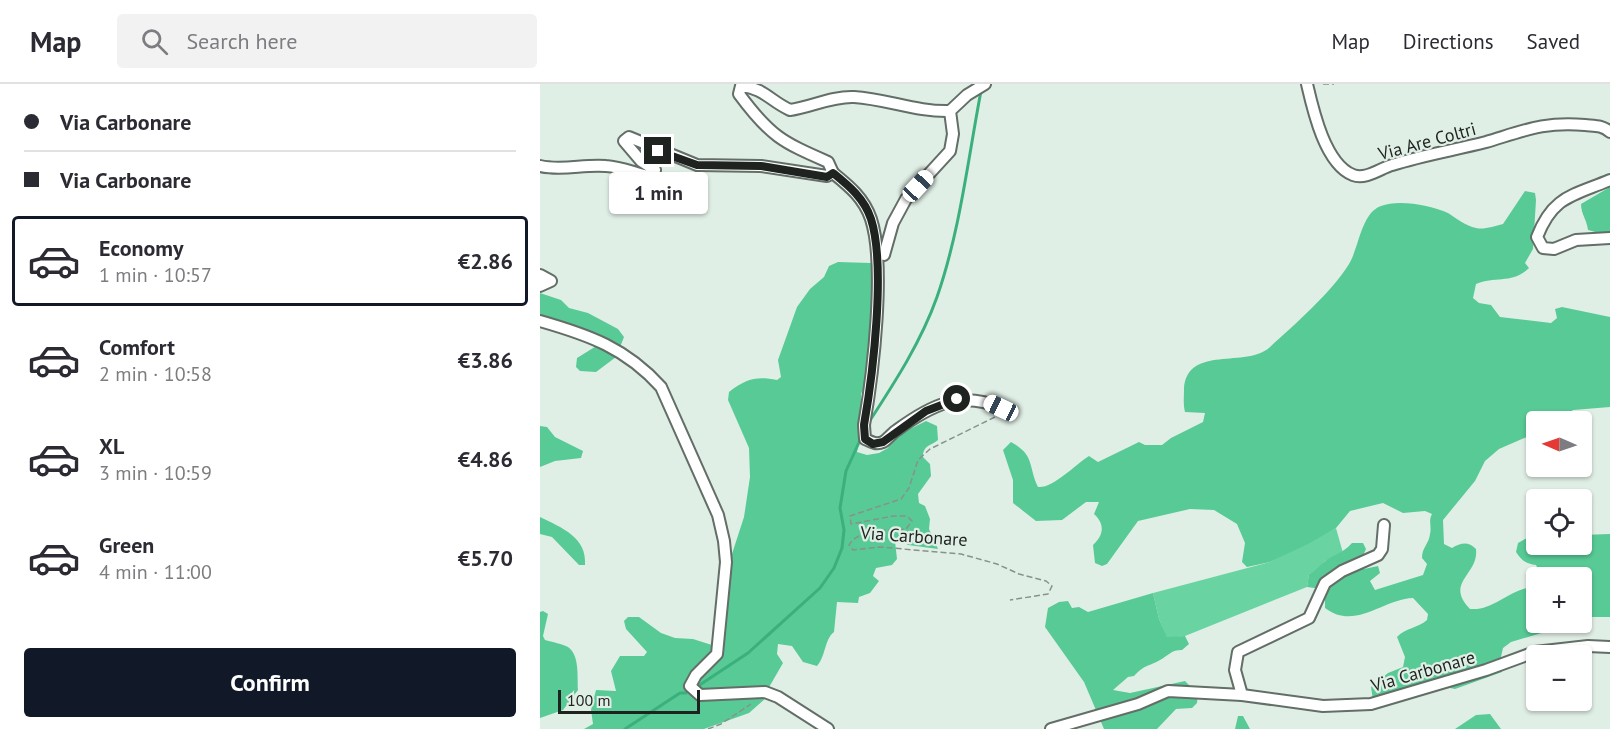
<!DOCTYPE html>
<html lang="en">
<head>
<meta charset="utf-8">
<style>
  :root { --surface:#fff; --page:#f2f2f3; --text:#2b2b33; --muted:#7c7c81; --line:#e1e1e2; --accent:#111827 }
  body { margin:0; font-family:"PT Sans",sans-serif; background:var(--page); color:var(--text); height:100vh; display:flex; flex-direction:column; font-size:22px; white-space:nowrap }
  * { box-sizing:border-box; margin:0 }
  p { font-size:20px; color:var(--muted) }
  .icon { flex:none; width:33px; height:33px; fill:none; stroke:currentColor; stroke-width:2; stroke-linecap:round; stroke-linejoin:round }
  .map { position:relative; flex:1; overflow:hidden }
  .drawer { display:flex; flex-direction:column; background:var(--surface); width:540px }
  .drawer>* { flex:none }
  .guide { display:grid; align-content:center; height:132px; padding:0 24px; background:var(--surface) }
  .needle { width:39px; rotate:272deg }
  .tools { position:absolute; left:986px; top:327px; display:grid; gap:12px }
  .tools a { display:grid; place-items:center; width:66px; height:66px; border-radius:6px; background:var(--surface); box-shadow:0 2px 4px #0004; font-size:30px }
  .scale { position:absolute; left:18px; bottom:15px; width:142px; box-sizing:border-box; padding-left:6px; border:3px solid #1e2320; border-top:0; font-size:16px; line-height:21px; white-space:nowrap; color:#1e2320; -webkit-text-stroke:4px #e0efe6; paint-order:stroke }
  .end { position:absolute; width:27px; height:27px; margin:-14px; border:8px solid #1e2320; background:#fff; box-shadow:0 0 0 3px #fff }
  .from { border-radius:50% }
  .bubble { position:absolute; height:42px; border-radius:6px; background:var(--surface); box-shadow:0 2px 4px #0004; font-size:20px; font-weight:800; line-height:42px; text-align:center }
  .car { position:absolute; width:18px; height:36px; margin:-18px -9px; border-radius:8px; box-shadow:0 0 4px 2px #0007; background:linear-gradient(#fff 24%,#345 0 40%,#fff 0 76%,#345 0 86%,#fff 0) }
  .guide b { display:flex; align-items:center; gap:21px; height:57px; font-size:22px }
  .guide b+b { border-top:2px solid var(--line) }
  .guide i { width:15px; height:15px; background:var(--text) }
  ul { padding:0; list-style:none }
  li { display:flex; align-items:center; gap:18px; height:90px; margin:0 12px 9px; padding:0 12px; border:3px solid transparent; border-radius:6px }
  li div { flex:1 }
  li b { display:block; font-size:22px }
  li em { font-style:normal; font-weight:800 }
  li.selected { border-color:var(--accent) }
  li>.icon { width:54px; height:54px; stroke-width:1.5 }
  .action { display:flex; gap:12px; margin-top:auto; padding:12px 24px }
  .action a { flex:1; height:69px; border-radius:6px; background:var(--accent); color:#fff; font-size:24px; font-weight:800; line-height:69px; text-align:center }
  header { display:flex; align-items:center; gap:36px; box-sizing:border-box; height:84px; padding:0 30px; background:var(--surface); border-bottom:2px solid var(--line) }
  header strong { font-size:28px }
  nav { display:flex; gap:33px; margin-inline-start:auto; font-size:21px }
  .search { width:420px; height:54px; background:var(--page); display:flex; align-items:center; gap:15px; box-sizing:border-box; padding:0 21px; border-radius:6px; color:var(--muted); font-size:22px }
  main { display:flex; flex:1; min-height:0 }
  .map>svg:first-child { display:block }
  .green { fill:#69d4a1 }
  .forest { fill:#58ca95 }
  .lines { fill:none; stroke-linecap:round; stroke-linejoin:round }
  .stream { stroke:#3bb07d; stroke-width:3 }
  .street-casing { stroke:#626e67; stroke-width:14 }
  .path { stroke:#88928c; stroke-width:1.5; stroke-dasharray:6 3; stroke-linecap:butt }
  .street { stroke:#fff; stroke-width:10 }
  .route { stroke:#1e2320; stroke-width:8 }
  .labels { text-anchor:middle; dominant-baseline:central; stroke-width:4.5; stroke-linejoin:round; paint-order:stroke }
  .street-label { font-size:18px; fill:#1e2320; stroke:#e0efe6 }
</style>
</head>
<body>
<header>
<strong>Map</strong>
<div class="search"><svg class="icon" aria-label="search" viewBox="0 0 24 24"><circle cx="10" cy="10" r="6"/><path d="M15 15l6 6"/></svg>Search here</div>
<nav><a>Map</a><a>Directions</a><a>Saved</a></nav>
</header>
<main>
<section class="drawer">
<div class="guide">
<b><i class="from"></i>Via Carbonare</b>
<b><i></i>Via Carbonare</b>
</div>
<ul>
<li class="selected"><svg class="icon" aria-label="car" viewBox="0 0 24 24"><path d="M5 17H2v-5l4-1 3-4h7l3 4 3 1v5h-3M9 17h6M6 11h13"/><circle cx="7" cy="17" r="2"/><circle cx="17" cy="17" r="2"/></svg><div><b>Economy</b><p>1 min · 10:57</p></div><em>€2.86</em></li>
<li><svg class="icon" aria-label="car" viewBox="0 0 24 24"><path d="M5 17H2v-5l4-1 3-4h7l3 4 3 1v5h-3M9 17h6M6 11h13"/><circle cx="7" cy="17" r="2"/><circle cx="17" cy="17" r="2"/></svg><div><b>Comfort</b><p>2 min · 10:58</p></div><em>€3.86</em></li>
<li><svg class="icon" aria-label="car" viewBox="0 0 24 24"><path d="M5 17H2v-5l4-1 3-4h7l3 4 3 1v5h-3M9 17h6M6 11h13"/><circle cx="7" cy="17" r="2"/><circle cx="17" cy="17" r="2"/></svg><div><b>XL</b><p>3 min · 10:59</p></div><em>€4.86</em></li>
<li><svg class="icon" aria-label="car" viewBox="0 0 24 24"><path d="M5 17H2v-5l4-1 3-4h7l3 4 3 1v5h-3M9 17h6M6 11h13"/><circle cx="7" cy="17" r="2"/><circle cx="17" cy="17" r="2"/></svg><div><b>Green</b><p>4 min · 11:00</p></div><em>€5.70</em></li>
</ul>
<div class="action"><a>Confirm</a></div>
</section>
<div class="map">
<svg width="1070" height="645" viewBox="0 0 1070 645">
  <rect width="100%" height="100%" fill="#e0efe6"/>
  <polygon class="green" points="796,444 803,469 785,477 776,487 769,490 767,503 645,552 627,554 619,535 613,509 730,478"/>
  <g class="forest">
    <path d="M1070,103V152L1048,146C1047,136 1041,130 1041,120Z"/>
    <path d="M985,107L995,109L996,116L993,165L985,179L989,184C973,200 955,192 936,200L933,214L939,219L951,221L960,233L1011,239L1017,234L1015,225L1022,223L1070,233V323L1033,326L1018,337L996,338V349L959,365L945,377L935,397L903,436L904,460L912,464C921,459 928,457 936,465C939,491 904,498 930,525C955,527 970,503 996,503V538L1035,539L971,558L963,564L960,577L962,588L915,605L895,601L873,613L833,616L831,603L848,589L863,583L865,573L857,553C865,544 878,544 887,536L888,530L873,514C843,515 815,547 785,524V509L782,505L767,503L769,490C776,487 778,483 784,478C794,470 802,470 812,459H823L826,465L819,481L824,485L838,482L840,489L830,497L835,506L883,491L887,480L882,474C882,463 889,460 890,450C892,442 888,437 892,430L885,427L863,429L843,419L810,427L796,444L768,460L730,478L707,483L702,478L705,459L697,440L674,426L650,425L598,437L567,480L562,482L555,479L553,461C564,451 565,440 554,430L559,418H546L522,436L496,437L473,419V396L463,366L471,358C495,371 488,382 498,403C512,405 535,381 549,372L558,378L599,358L605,361H622L631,354L663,338L665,329L645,328C643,320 644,313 644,305C647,260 707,285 730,263C755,240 791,209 809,180C819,164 821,129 841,122C858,115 891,121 908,129C916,134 926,142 936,144C944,146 954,142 963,140Z"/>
    <path d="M298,178L331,179L333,184L331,261L328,268L327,296L321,310L323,339L317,368L327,371L339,369L348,364L354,353L386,337L397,342L398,356C391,362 383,361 383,373L390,380L391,392L378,410L379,419L385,422L390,435L389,445L398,465L368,461L359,454L355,457L357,475L352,481L336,484L333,492L339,497L330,509L319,513L318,519L297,518L294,548C284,556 286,572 277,582L263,578L252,562L238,560L237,570L243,579L228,605L227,613L209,629L164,645H44L53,640L51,626L56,606L76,607L71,587L80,572H104L107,568L86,545L84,537L88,533H99L121,549L135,554L153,555L175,562L190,476L204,433L210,393L209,364L188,316L189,308C206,295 216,292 237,296L241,293L238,276L257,223L270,205L284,193L289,182Z"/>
    <polygon points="0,209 21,216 29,224 48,229 78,245 84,253 76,273 56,288 40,287 36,283 37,274 58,261 0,237"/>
    <polygon points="0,342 7,343 15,353 43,367 41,374 15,377 0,383"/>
    <path d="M0,433C22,444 47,453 45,481H39L12,453L0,450Z"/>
    <path d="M996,449V460H1041V451L1070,450V533H1048L1041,536V494L1002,493L996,481C986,480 981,476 976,468L978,459Z"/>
    <path d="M613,509L619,535L627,553L645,552L649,560L642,566C631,566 629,571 620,576C608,583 605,580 594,592L588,593L573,606L590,609L645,597L658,610L657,619L652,624L636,625L617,645H564L544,598L505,543L508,524L519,518L528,517L532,524L539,523L548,528Z"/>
    <path d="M3,527L8,530L3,552L5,556C12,558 23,560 28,563C40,571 37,594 38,606L23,626L0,634V528Z"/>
    <polygon points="950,630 961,645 915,645 936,631"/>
    <polygon points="698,632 703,632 710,645 695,645"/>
  </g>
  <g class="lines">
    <g class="stream">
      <path d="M329,338C355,298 381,258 397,213C420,147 428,75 441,7"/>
      <polyline points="149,608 208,569 280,504 294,484 302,464 304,446 300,424 306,387 321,354"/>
      <polyline points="85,645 140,609 146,609"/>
    </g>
    <defs>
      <g id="street">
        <path d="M767,0C773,26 785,80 813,91C826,96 841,84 852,81C883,71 915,66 946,58C983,47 1005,37 1045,41C1055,42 1062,41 1070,48"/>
        <path d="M0,82C22,87 44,80 66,82C83,83 96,90 112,93L115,86L101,77L84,57L89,53L157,81L221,82L287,92L293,89L288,78C242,58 230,52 199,10L201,2C224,4 230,17 250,26C271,23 292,12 314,13C347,15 376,28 410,27"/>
        <path d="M293,89C309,102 324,114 331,135C346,181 333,290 324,341L325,355C331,358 336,361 343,358C348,355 352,349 357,346C391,321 421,306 461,324"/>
        <path d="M1070,96C1032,112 1013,112 997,153L1003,164L1014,165L1036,156L1070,154"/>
        <polyline points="340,170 344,171 353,139 366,115 410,67 413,50 410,27 427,11 445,0"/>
        <polyline points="0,191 11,197 0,202"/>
        <path d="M0,237C49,251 86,264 121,303L178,431L184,457L186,478L177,570L156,591L150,602L160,611L225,608L238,613L288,645"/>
        <polyline points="702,611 695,586 698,568 769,534 785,499 802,487 838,471 842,465 844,441"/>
        <polyline points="511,645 598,620 628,607 702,611 783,622 831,620 946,586 995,568 1048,562 1070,563"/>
      </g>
    </defs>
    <use href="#street" class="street-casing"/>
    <g class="path">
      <polyline points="783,0 794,0"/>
      <path d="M455,333L390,365L378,376L369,404L361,415L310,432L311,440L353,432H367L372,437L366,445C350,446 318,445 309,461L313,466L340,463L421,470L457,480L479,490L506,497L512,502L508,510L470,516"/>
      <polyline points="168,645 181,640 211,620"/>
    </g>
    <use href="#street" class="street"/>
  </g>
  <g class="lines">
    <path class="route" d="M118,67L157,81L221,82L287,93L293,89C309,102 324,114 331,135C346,182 333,290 324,341L325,355L333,360L343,358L386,327L417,315"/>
  </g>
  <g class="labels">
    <g class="street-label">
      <text transform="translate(887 57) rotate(-15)">Via Are Coltri</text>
      <text transform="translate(374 452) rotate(4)">Via Carbonare</text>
      <text transform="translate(883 587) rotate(-16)">Via Carbonare</text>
    </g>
  </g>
</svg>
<div class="tools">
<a><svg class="needle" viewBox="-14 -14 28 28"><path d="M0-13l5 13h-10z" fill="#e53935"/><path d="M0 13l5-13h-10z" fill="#7c7c81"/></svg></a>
<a><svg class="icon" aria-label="locate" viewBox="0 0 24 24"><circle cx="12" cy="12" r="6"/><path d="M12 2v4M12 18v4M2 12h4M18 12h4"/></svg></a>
<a>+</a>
<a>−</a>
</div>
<div class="scale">100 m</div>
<i class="end from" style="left:417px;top:315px"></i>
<i class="end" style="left:118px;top:67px"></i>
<div class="bubble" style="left:69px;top:88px;width:99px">1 min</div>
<i class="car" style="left:378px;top:102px;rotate:43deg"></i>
<i class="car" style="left:461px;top:324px;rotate:295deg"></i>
</div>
</main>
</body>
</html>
